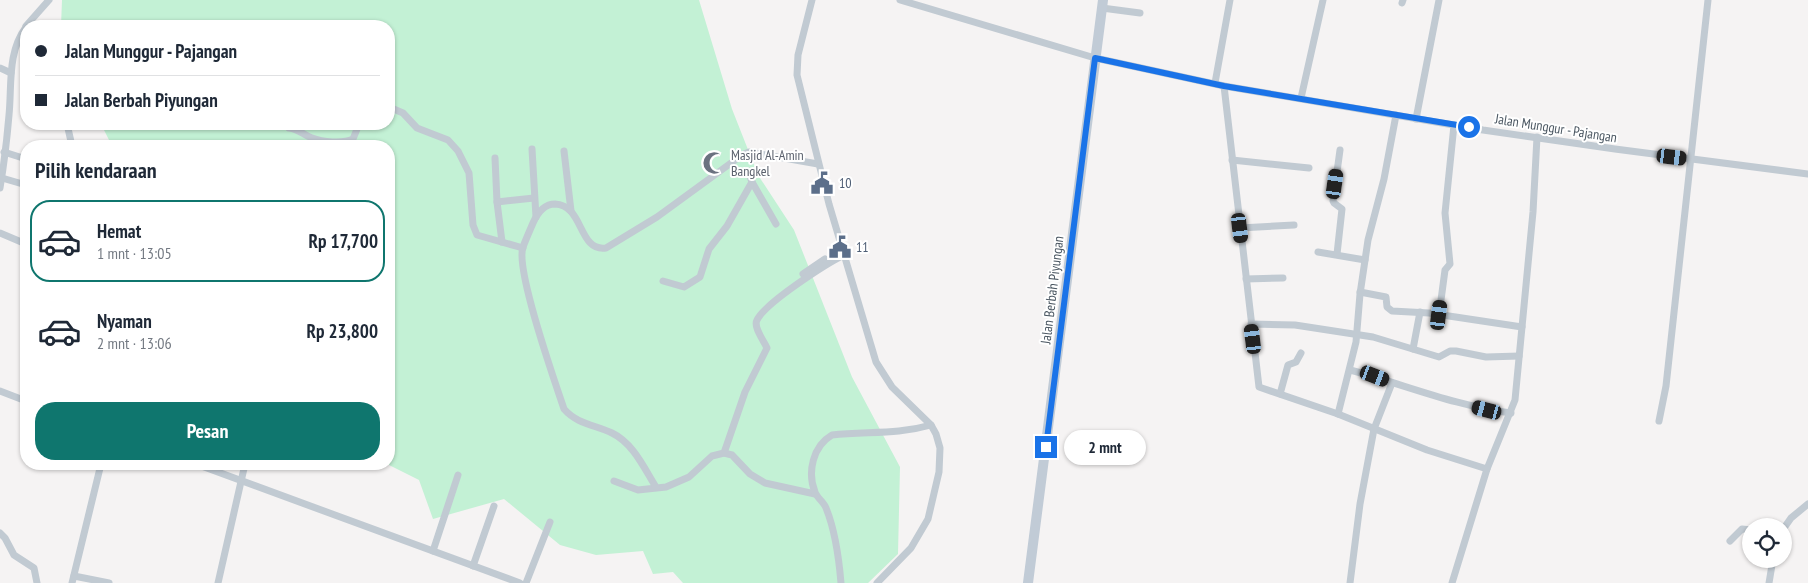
<!DOCTYPE html>
<html lang="id">
<head>
<meta charset="utf-8">
<style>
  :root { --surface:#fff; --page:#f6f6f7; --text:#1f2937; --muted:#747a83; --line:#e0e1e3; --accent:#0f766e }
  body { margin:0; font-family:"PT Sans Narrow",sans-serif; background:var(--page); color:var(--text); height:100vh; display:flex; flex-direction:column; font-size:19px; white-space:nowrap }
  * { box-sizing:border-box; margin:0 }
  p { font-size:16px; color:var(--muted) }
  .icon { flex:none; width:28px; height:28px; fill:none; stroke:currentColor; stroke-width:2; stroke-linecap:round; stroke-linejoin:round }
  .map { position:relative; flex:1; overflow:hidden }
  .panel { position:absolute; left:20px; top:140px; width:375px; height:330px; display:flex; flex-direction:column; background:var(--surface); border-radius:20px; box-shadow:0 1px 4px #0004 }
  .panel>* { flex:none }
  .hud { position:absolute; left:20px; top:20px; width:375px; height:110px; border-radius:20px; box-shadow:0 1px 4px #0004; display:grid; align-content:center; height:110px; padding:0 15px; background:var(--surface) }
  .fabs { position:absolute; left:1742px; top:518px; display:grid; gap:10px }
  .fabs a { display:grid; place-items:center; width:50px; height:50px; border-radius:50%; background:var(--surface); box-shadow:0 1px 4px #0004; font-size:25px }
  .end { position:absolute; width:22px; height:22px; margin:-11px; border:6px solid #1a73e8; background:#fff; box-shadow:0 0 0 2px #fff }
  .from { border-radius:50% }
  .bubble { position:absolute; height:35px; border-radius:18px; background:var(--surface); box-shadow:0 1px 4px #0004; font-size:16px; font-weight:700; line-height:35px; text-align:center }
  .car { position:absolute; width:15px; height:30px; margin:-15px -8px; border-radius:6px; box-shadow:0 0 4px 1px #0007; background:linear-gradient(#222 24%,#8ab4d8 0 40%,#222 0 76%,#8ab4d8 0 86%,#222 0) }
  .hud b { display:flex; align-items:center; gap:18px; height:48px; font-size:19px }
  .hud b+b { border-top:1px solid var(--line) }
  .hud i { width:12px; height:12px; background:var(--text) }
  ul { padding:0; list-style:none }
  li { display:flex; align-items:center; gap:15px; height:82px; margin:0 10px 8px; padding:0 5px; border:2px solid transparent; border-radius:20px }
  li div { flex:1 }
  li b { display:block; font-size:19px }
  li em { font-style:normal; font-weight:700 }
  li.current { border-color:var(--accent) }
  li>.icon { width:45px; height:45px; stroke-width:1.5 }
  h2 { padding:0 15px; font-size:22px; line-height:60px }
  .primary-button { display:flex; gap:10px; margin-top:auto; padding:10px 15px }
  .primary-button a { flex:1; height:58px; border-radius:20px; background:var(--accent); color:#fff; font-size:20px; font-weight:700; line-height:58px; text-align:center }
  .map>svg:first-child { display:block }
  .green { fill:#c3f1d5 }
  .lines { fill:none; stroke-linecap:round; stroke-linejoin:round }
  .street { stroke:#c1cad2; stroke-width:7 }
  .secondary { stroke:#c1cbd6; stroke-width:10 }
  .route { stroke:#1a73e8; stroke-width:6 }
  .labels { text-anchor:middle; dominant-baseline:central; stroke-width:4; stroke-linejoin:round; paint-order:stroke }
  .street-label { font-size:14px; fill:#4a5661; stroke:#fff }
  .worship-label { font-size:14px; fill:#5b616d; stroke:#fff; text-anchor:start }
  .service-label { font-size:14px; fill:#4e5e75; stroke:#fff; text-anchor:start }
</style>
</head>
<body>
<div class="map">
<svg width="1808" height="583" viewBox="0 0 1808 583">
  <rect width="100%" height="100%" fill="#f5f3f3"/>
  <polygon class="green" points="62,0 699,0 732,109 758,175 794,230 852,377 900,467 898,554 868,583 683,583 673,572 653,574 643,551 596,555 560,545 504,499 433,519 419,480 387,464 389,464 389,146 112,146 101,124 389,124 389,26 61,26"/>
  <g class="lines">
    <g class="street">
      <polyline points="812,0 798,55 797,75 829,204 876,362 892,387 931,425 936,434 940,448 939,472 928,519 911,548 877,583"/>
      <polyline points="900,0 1095,58 1224,86 1483,130 1615,149 1808,174"/>
      <polyline points="1402,3 1403,0"/>
      <polyline points="1102,8 1140,13"/>
      <polyline points="26,26 49,0"/>
      <polyline points="0,68 11,73"/>
      <polyline points="1215,83 1230,0"/>
      <polyline points="1224,86 1259,387 1338,414 1427,450 1487,469"/>
      <polyline points="1301,98 1323,0"/>
      <polyline points="389,107 403,113 417,128 448,140 458,151 469,173 473,225 477,235 523,248"/>
      <polyline points="1416,119 1439,0"/>
      <polyline points="67,124 72,146"/>
      <path d="M289,128C299,129 303,135 312,138C322,142 343,144 353,139L359,124"/>
      <polyline points="532,149 536,217"/>
      <polyline points="564,151 571,211"/>
      <polyline points="4,152 26,159"/>
      <polyline points="495,158 497,202 502,242"/>
      <polyline points="1232,160 1309,168"/>
      <polyline points="2,178 26,185"/>
      <polyline points="752,182 776,224"/>
      <path d="M0,188C4,164 7,139 9,115C12,86 7,52 26,27"/>
      <polyline points="497,202 534,198"/>
      <polyline points="1240,228 1294,225"/>
      <polyline points="0,233 26,244"/>
      <polyline points="1318,252 1365,260"/>
      <polyline points="1337,254 1342,209 1334,203 1333,201 1340,150"/>
      <polyline points="803,274 825,259"/>
      <polyline points="1246,279 1283,278"/>
      <polyline points="663,281 684,287 700,277 709,249 727,226 752,182 748,171"/>
      <polyline points="1360,292 1386,297 1387,307 1392,311 1429,313 1522,327"/>
      <polyline points="1439,315 1445,270 1450,264 1445,213 1454,125"/>
      <polyline points="1251,324 1295,325 1373,337 1439,357 1450,351 1456,351 1486,357 1519,356"/>
      <polyline points="1413,349 1420,312"/>
      <path d="M1350,370C1403,384 1455,406 1511,413"/>
      <polyline points="0,391 26,401"/>
      <polyline points="1280,394 1288,365 1296,362 1301,353"/>
      <polyline points="1338,414 1356,342 1360,294 1368,240 1384,179 1396,115"/>
      <polyline points="1659,421 1666,386 1708,0"/>
      <path d="M724,453L745,392L767,348C764,341 753,327 757,320C765,303 827,263 844,255"/>
      <polyline points="196,464 520,583"/>
      <polyline points="614,481 638,490 666,487 689,477 712,456 724,453 732,455 750,474 765,483 815,494"/>
      <path d="M656,487C644,468 633,443 612,433C595,425 577,424 564,409C555,382 515,269 523,247C526,239 530,230 533,223C537,214 544,204 555,204C584,205 578,252 606,248L657,217L742,155L749,152L818,164"/>
      <polyline points="1784,528 1791,518 1808,504"/>
      <polyline points="0,533 5,538 14,555 34,568 37,583"/>
      <polyline points="1730,541 1742,529 1751,530"/>
      <polyline points="433,551 458,475"/>
      <polyline points="473,566 494,506"/>
      <polyline points="74,576 109,583"/>
      <polyline points="72,583 101,464"/>
      <polyline points="218,583 245,464"/>
      <polyline points="526,583 550,522"/>
      <path d="M841,583C839,559 835,530 826,508C824,502 817,498 815,492C807,472 813,446 832,435C867,431 896,435 931,425"/>
      <polyline points="1350,583 1360,504 1374,429 1392,383"/>
      <polyline points="1452,583 1487,469 1515,400 1533,212 1537,137"/>
      <polyline points="1769,583 1773,559"/>
    </g>
    <polyline class="secondary" points="1028,583 1103,0"/>
  </g>
  <g class="lines">
    <polyline class="route" points="1046,447 1095,58 1224,86 1469,127"/>
  </g>
  <defs>
    <symbol id="mosque-bare" viewBox="-9 -9 18 18"><path d="M3.5-4.9A6 6 0 1 0 3.5 4.9A5 5 0 1 1 3.5-4.9Z" fill="#6b7280" stroke="#fff" stroke-width="2.5" paint-order="stroke"/></symbol>
    <symbol id="civic-bare" viewBox="-9 -9 18 18"><path d="M-.6-6.5H3V-4.5H.6V-3L4-1V1h2V6H-6V1h2V-1L-.6-3ZM-1.2 2.5V6h2.4V2.5Z" fill="#5c6f8a" stroke="#fff" stroke-width="2.5" paint-order="stroke"/></symbol>
  </defs>
  <g fill-rule="evenodd">
    <use href="#mosque-bare" x="698" y="147" width="32" height="32"/>
    <use href="#civic-bare" x="806" y="167" width="32" height="32"/>
    <use href="#civic-bare" x="824" y="231" width="32" height="32"/>
  </g>
  <g class="labels">
    <g class="street-label">
      <text transform="translate(1556 128) rotate(9)">Jalan Munggur - Pajangan</text>
      <text transform="translate(1052 290) rotate(-83)">Jalan Berbah Piyungan</text>
    </g>
    <g class="worship-label">
      <text x="731" y="155">Masjid Al-Amin<tspan x="731" dy="16">Bangkel</tspan></text>
    </g>
    <g class="service-label">
      <text x="839" y="183">10</text>
      <text x="856" y="247">11</text>
    </g>
  </g>
</svg>
<div class="fabs">
<a><svg class="icon" aria-label="locate" viewBox="0 0 24 24"><circle cx="12" cy="12" r="6"/><path d="M12 2v4M12 18v4M2 12h4M18 12h4"/></svg></a>
</div>
<i class="end from" style="left:1469px;top:127px"></i>
<i class="end" style="left:1046px;top:447px"></i>
<div class="bubble" style="left:1064px;top:430px;width:82px">2 mnt</div>
<i class="car" style="left:1672px;top:157px;rotate:97deg"></i>
<i class="car" style="left:1335px;top:184px;rotate:8deg"></i>
<i class="car" style="left:1240px;top:228px;rotate:173deg"></i>
<i class="car" style="left:1439px;top:315px;rotate:7deg"></i>
<i class="car" style="left:1253px;top:339px;rotate:353deg"></i>
<i class="car" style="left:1375px;top:376px;rotate:111deg"></i>
<i class="car" style="left:1487px;top:410px;rotate:285deg"></i>
<div class="hud">
<b><i class="from"></i>Jalan Munggur - Pajangan</b>
<b><i></i>Jalan Berbah Piyungan</b>
</div>
<section class="panel">
<h2>Pilih kendaraan</h2>
<ul>
<li class="current"><svg class="icon" aria-label="car" viewBox="0 0 24 24"><path d="M5 17H2v-5l4-1 3-4h7l3 4 3 1v5h-3M9 17h6M6 11h13"/><circle cx="7" cy="17" r="2"/><circle cx="17" cy="17" r="2"/></svg><div><b>Hemat</b><p>1 mnt · 13:05</p></div><em>Rp 17,700</em></li>
<li><svg class="icon" aria-label="car" viewBox="0 0 24 24"><path d="M5 17H2v-5l4-1 3-4h7l3 4 3 1v5h-3M9 17h6M6 11h13"/><circle cx="7" cy="17" r="2"/><circle cx="17" cy="17" r="2"/></svg><div><b>Nyaman</b><p>2 mnt · 13:06</p></div><em>Rp 23,800</em></li>
</ul>
<div class="primary-button"><a>Pesan</a></div>
</section>
</div>
</body>
</html>
